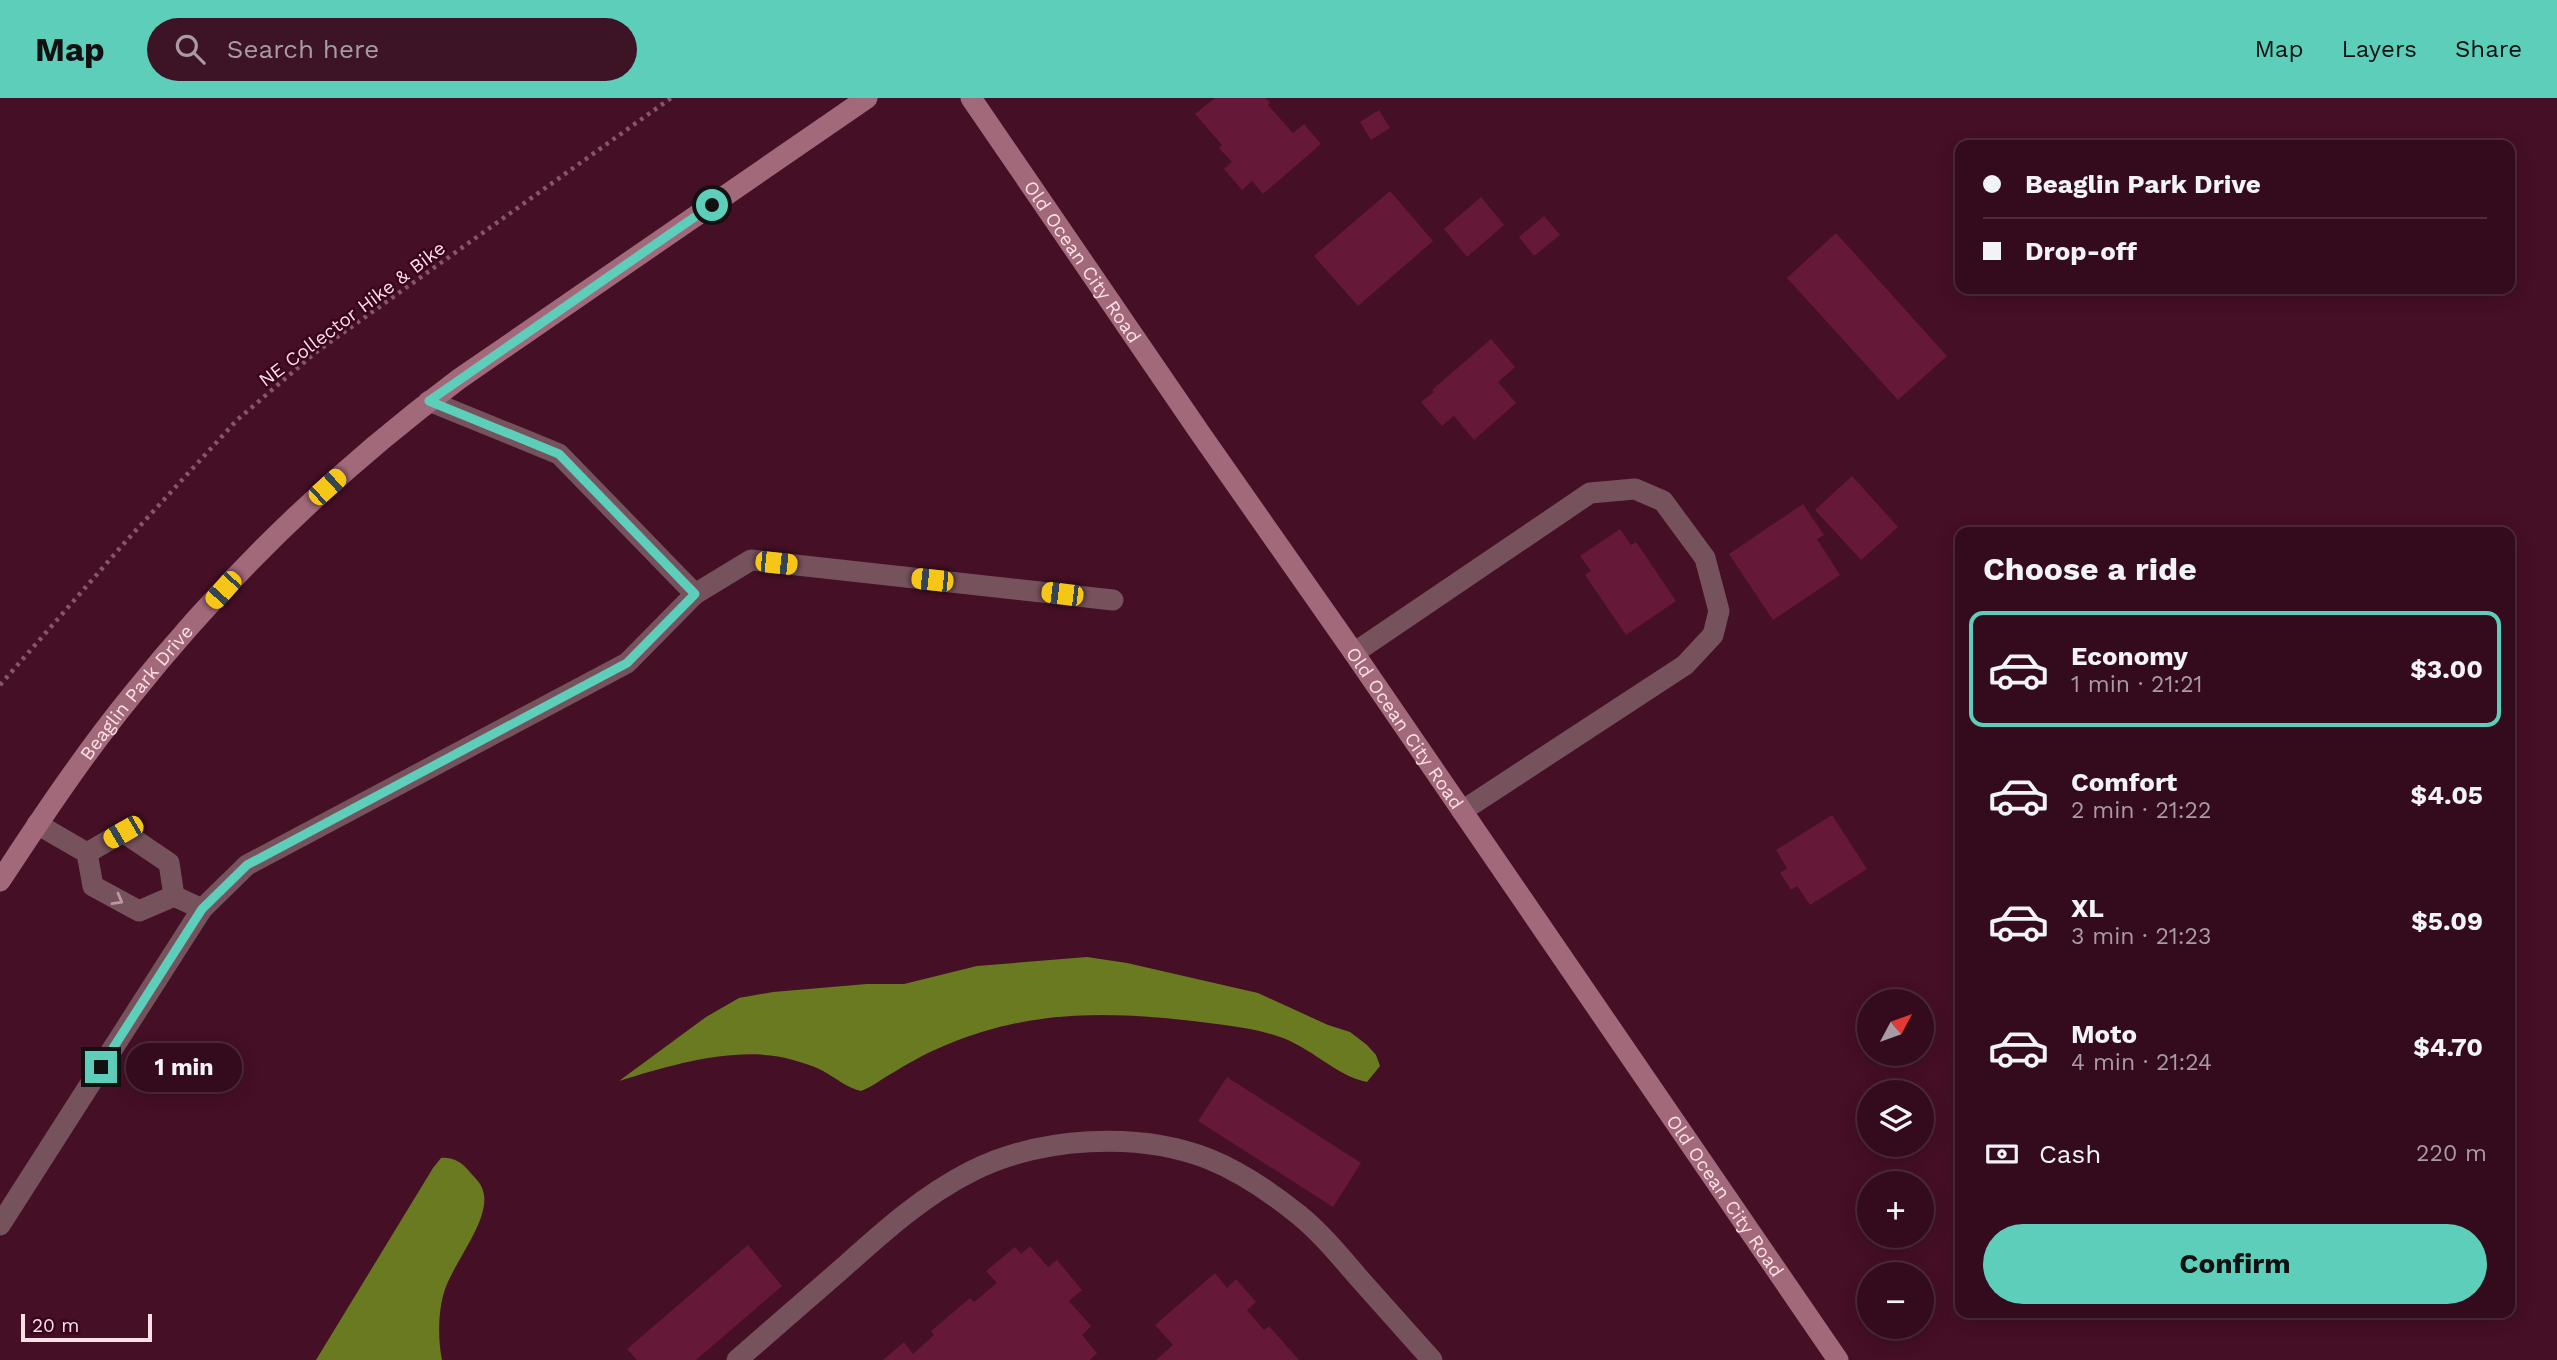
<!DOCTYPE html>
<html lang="en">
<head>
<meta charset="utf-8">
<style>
  :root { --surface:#340b1c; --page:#3c1425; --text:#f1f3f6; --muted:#a99ba3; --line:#4e2b3b; --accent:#5dceb9 }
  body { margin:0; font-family:"Work Sans",sans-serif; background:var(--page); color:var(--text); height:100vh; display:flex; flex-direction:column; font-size:26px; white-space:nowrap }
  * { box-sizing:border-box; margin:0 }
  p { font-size:23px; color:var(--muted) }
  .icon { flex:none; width:38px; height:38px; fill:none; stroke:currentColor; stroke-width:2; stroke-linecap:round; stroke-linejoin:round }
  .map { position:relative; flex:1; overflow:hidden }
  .details { position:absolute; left:1955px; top:429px; width:560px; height:791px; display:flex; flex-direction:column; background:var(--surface); border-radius:14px; box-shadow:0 4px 18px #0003,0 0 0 2px var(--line) }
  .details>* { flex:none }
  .guide { position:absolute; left:1955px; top:42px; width:560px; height:154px; border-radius:14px; box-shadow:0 4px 18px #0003,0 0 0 2px var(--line); display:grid; align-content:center; height:154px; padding:0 28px; background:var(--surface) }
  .needle { width:46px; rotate:49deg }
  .fabs { position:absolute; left:1857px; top:891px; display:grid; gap:14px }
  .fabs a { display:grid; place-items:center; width:77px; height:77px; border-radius:50%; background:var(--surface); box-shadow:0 4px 18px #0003,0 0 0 2px var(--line); font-size:35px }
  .scale { position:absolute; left:21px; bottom:18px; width:131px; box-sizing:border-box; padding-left:7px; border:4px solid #fde0e7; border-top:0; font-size:19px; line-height:24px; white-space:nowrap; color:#fde0e7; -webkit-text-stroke:5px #3a041c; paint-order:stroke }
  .end { position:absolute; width:32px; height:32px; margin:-16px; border:9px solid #5dceb9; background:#111; box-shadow:0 0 0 4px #111 }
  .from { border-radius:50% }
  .bubble { position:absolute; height:49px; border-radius:24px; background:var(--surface); box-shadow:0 4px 18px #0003,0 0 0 2px var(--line); font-size:23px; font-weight:700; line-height:49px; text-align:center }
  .car { position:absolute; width:21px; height:42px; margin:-21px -10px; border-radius:9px; box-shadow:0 0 5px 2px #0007; background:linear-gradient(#f5c518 24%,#345 0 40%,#f5c518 0 76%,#345 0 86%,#f5c518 0) }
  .guide b { display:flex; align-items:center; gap:24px; height:66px; font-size:26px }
  .guide b+b { border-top:2px solid var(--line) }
  .guide i { width:18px; height:18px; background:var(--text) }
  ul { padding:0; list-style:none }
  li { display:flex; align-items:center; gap:21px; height:116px; margin:0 14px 10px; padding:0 14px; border:4px solid transparent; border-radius:14px }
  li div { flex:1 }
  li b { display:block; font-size:26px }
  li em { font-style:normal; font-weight:700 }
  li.on { border-color:var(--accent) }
  li>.icon { width:63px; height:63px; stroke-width:1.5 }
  h2 { padding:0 28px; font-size:32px; line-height:84px }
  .pay { display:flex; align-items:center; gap:18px; height:77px; padding:0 28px; font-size:26px }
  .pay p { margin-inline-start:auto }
  .primary-button { display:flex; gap:14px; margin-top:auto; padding:14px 28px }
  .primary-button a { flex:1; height:80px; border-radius:42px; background:var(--accent); color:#111; font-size:28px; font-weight:700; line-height:80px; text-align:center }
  header { display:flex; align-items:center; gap:42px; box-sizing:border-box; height:98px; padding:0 35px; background:var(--accent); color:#111 }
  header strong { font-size:33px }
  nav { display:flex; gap:38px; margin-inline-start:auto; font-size:24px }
  .search { width:490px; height:63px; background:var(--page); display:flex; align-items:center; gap:18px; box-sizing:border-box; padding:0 24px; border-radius:38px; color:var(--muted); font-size:26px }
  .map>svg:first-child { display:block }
  .water { fill:#6a7a21 }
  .building { fill:#651838 }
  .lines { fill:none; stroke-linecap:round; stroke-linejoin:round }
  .path { stroke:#855869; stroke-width:4.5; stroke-dasharray:3.5 5; stroke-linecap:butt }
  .lane { stroke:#76525d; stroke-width:21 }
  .secondary { stroke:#a2697b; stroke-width:21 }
  .oneway { stroke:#ba99a2 }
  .route { stroke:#5dceb9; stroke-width:9 }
  .labels { text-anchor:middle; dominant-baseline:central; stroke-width:5; stroke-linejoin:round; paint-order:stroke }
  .street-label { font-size:19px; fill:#fde0e7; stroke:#3a041c }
</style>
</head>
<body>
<header>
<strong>Map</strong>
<div class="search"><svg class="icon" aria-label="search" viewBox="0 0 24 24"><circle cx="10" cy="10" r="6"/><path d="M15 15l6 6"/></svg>Search here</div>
<nav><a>Map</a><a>Layers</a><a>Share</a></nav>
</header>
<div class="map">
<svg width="2557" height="1262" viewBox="0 0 2557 1262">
  <rect width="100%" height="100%" fill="#450f25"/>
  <g class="water">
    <path d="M1087,859L1127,865L1258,895L1328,927L1350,934L1367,947L1376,957L1380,968L1367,984C1336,978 1310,948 1277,938C1250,929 1221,927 1193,923C1105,913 1030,912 946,947C926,955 907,966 889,977C880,982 872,989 861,993C847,990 836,980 823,973C814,968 803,965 793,962C740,946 671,967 619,983L706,919L739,900L773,894L867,886H904L977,868Z"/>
    <path d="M441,1060C453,1059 461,1064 469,1073C473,1078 480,1084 482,1090C495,1119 450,1167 443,1198C438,1217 438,1242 442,1262H316L433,1070Z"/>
  </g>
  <g class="building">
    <polygon points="1215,0 1266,0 1270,5 1268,7 1293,35 1304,26 1321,46 1263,96 1252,83 1242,92 1224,71 1232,64 1219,50 1222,47 1195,16"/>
    <polygon points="1379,12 1390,30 1371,42 1360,24"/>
    <polygon points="1390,93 1433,143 1358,208 1314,158"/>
    <polygon points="1481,99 1504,127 1467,159 1444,131"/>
    <polygon points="1544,118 1560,137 1534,158 1519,139"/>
    <polygon points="1836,135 1947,258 1898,302 1787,180"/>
    <polygon points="1491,241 1515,269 1498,284 1516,305 1474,342 1454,318 1442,328 1421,304 1434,294 1432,292"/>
    <polygon points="1852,378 1898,429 1861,462 1815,412"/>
    <polygon points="1803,406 1824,437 1817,441 1840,477 1773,522 1729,456"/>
    <polygon points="1620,431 1631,447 1636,444 1676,503 1626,537 1585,477 1591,473 1580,458"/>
    <polygon points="1832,717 1867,771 1810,807 1797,788 1791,792 1780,775 1787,770 1776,752"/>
    <polygon points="1227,979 1361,1065 1333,1109 1198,1023"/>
    <polygon points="748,1147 782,1188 696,1262 637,1262 627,1251"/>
    <polygon points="1030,1148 1048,1169 1057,1162 1082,1192 1069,1203 1091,1228 1082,1237 1097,1255 1090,1262 883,1262 904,1244 913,1256 934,1237 931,1233 970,1200 974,1204 997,1185 986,1173 1015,1149 1021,1156"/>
    <polygon points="1215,1175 1227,1190 1236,1181 1256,1204 1247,1212 1264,1232 1269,1228 1299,1262 1156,1262 1173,1247 1155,1227"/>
  </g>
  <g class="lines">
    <polyline class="path" points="0,587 127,442 237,322 315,255 671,0"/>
    <g class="lane">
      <polyline points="429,303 559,356 695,496"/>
      <polyline points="1354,555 1590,395 1635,391 1663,403 1705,460 1719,513 1713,537 1685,567 1462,713"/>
      <polyline points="37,726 87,755 93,788 139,813 174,798 202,811"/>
      <polyline points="87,755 123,734 169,765 174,798"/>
      <polyline points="0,1127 202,811 247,767 627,565 695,496 751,462 1113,502"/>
      <path d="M737,1262C773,1231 809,1199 845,1168C884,1133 924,1097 972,1073C1040,1039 1138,1033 1209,1061C1241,1074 1273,1096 1299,1117C1321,1135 1339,1157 1358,1179C1382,1206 1407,1234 1432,1262"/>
    </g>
    <g class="secondary">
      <path id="s1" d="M971,0L1200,335L1354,555L1838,1262"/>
      <path id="s2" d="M0,783C42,719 84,656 132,597C227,478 337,372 459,281L867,0"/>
    </g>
  </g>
  <defs><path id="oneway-chevron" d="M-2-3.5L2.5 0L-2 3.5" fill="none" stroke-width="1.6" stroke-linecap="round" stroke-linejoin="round" transform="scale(1.75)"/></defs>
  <use class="oneway" href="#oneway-chevron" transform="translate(118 802) rotate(29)"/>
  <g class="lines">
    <polyline class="route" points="101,969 202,811 247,767 627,565 695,496 559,356 429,303 712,107"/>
  </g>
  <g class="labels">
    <g class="street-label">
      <text stroke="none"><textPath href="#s1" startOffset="198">Old Ocean City Road</textPath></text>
      <text transform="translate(352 216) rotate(-37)">NE Collector Hike &amp; Bike</text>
      <text stroke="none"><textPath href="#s2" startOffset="233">Beaglin Park Drive</textPath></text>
      <text stroke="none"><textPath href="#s1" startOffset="765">Old Ocean City Road</textPath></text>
      <text stroke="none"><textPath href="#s1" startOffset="1332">Old Ocean City Road</textPath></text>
    </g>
  </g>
</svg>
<div class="fabs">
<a><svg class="needle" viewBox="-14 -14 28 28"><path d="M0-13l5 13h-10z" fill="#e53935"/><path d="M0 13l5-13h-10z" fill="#a99ba3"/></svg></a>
<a><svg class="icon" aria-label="layers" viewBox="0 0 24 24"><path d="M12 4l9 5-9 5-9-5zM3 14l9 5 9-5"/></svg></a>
<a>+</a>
<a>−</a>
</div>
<div class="scale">20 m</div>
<i class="end from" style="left:712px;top:107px"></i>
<i class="end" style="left:101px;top:969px"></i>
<div class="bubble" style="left:126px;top:945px;width:116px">1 min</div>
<i class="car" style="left:327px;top:389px;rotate:48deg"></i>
<i class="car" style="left:776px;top:465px;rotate:96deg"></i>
<i class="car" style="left:932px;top:482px;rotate:276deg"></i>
<i class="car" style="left:223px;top:492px;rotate:222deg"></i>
<i class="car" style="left:1062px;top:496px;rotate:277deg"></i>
<i class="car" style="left:123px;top:734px;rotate:240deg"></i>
<div class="guide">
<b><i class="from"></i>Beaglin Park Drive</b>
<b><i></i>Drop-off</b>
</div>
<section class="details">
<h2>Choose a ride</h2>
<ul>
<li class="on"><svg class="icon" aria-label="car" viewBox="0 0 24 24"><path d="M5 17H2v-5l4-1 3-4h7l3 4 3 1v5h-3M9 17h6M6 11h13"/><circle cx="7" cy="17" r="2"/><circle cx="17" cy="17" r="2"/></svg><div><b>Economy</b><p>1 min · 21:21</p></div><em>$3.00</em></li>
<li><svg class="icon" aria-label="car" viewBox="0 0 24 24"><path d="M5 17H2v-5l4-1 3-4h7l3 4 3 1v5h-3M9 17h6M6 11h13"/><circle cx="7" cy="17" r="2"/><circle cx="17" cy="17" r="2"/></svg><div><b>Comfort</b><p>2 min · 21:22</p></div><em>$4.05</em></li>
<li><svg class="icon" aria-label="car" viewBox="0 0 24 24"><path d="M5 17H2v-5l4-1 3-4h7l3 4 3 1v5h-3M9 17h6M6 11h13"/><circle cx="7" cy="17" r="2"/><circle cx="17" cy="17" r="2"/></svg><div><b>XL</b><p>3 min · 21:23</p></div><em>$5.09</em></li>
<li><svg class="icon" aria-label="car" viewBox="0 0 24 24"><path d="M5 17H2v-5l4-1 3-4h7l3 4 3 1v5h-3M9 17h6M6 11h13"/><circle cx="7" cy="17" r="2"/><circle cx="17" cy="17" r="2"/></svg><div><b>Moto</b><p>4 min · 21:24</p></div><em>$4.70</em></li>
</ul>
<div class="pay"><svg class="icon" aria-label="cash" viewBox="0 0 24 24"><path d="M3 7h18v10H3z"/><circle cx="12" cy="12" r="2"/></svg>Cash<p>220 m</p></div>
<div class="primary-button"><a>Confirm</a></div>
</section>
</div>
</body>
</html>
